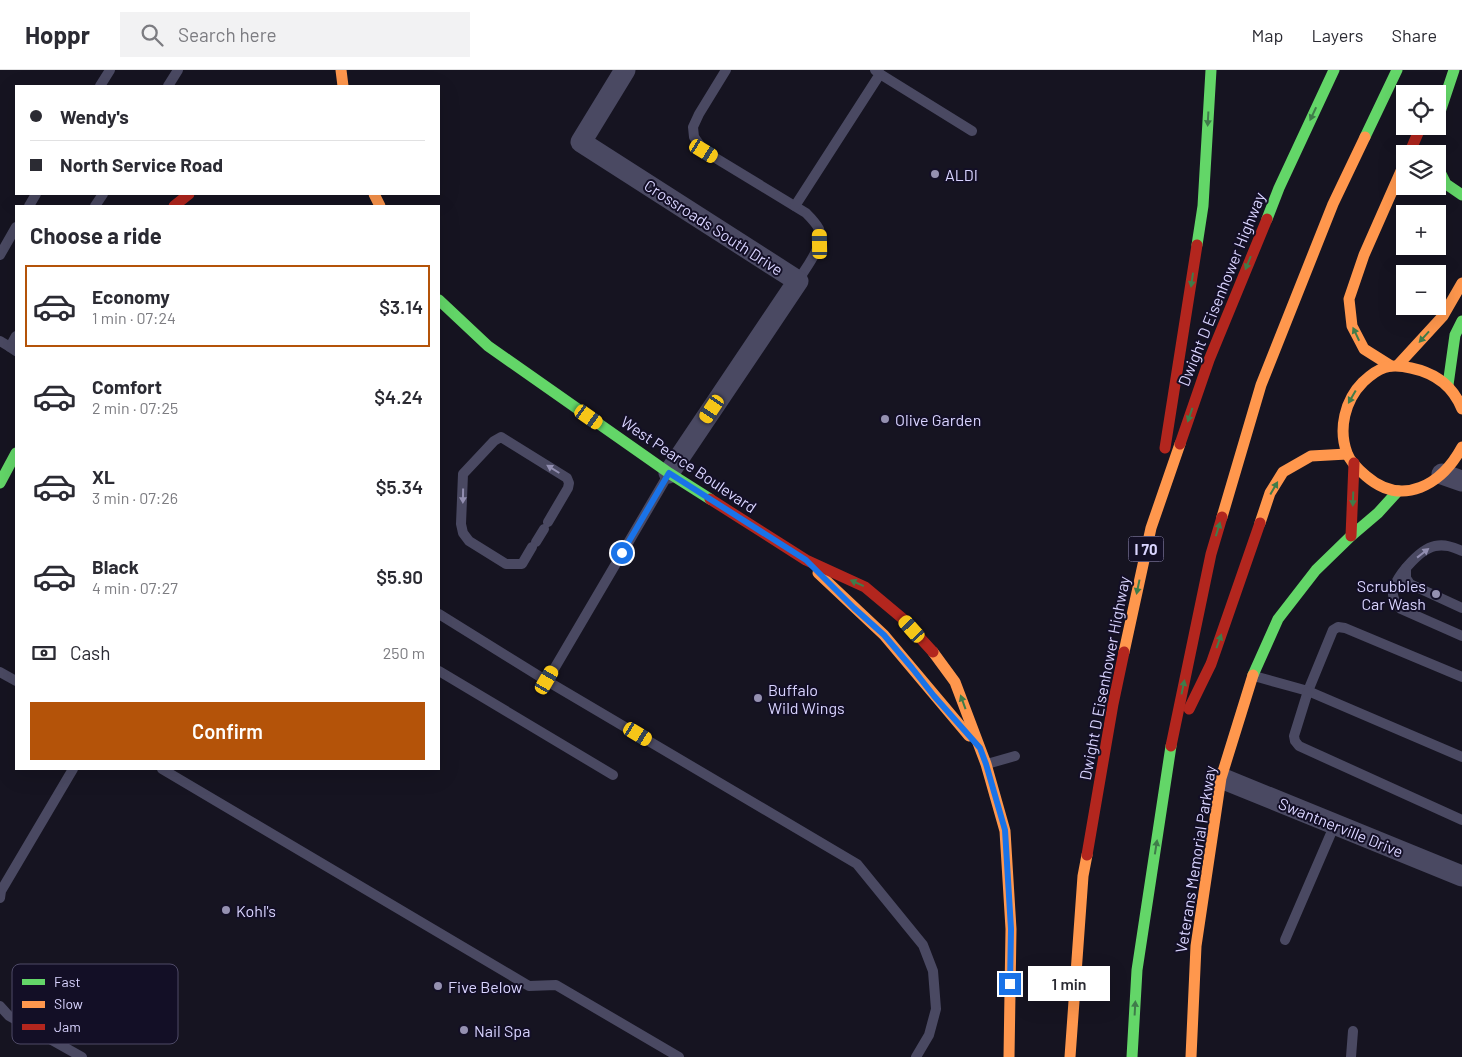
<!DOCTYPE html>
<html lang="en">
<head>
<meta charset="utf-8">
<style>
  :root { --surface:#fff; --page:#f2f2f3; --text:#2b2b33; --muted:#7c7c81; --line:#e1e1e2; --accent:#b45309 }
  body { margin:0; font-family:Barlow,sans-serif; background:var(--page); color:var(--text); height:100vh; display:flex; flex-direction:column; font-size:19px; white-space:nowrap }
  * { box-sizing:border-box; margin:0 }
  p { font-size:16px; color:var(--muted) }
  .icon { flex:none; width:28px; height:28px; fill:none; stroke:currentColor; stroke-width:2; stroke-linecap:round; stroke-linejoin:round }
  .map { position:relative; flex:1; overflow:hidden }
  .details { position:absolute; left:15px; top:135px; width:425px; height:565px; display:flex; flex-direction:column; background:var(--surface); border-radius:0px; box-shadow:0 5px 20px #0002 }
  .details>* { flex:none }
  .guide { position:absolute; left:15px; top:15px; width:425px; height:110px; border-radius:0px; box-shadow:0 5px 20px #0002; display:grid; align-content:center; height:110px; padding:0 15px; background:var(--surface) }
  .tools { position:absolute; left:1396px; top:15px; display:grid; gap:10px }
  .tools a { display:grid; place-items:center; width:50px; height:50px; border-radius:0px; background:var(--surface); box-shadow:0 5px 20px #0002; font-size:25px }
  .end { position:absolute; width:22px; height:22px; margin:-11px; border:6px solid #1a73e8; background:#fff; box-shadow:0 0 0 2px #fff }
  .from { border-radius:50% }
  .bubble { position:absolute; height:35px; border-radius:0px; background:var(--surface); box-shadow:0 5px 20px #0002; font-size:16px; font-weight:600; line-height:35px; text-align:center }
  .car { position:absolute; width:15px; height:30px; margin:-15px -8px; border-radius:6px; box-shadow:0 0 4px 1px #0007; background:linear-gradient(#f5c518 24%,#345 0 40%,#f5c518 0 76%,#345 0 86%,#f5c518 0) }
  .guide b { display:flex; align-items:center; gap:18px; height:48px; font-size:19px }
  .guide b+b { border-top:1px solid var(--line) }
  .guide i { width:12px; height:12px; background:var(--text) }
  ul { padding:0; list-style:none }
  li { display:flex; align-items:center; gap:15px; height:82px; margin:0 10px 8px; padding:0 5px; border:2px solid transparent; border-radius:0px }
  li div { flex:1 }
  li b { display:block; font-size:19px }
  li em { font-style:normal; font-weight:600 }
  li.current { border-color:var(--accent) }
  li>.icon { width:45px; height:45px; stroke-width:1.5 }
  h2 { padding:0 15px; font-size:22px; line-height:60px }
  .pay { display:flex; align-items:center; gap:12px; height:55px; padding:0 15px; font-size:19px }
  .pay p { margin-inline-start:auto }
  .cta { display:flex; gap:10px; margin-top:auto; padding:10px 15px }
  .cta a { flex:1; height:58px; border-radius:0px; background:var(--accent); color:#fff; font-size:20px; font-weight:600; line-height:58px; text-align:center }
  header { display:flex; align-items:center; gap:30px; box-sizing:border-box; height:70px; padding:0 25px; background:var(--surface); border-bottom:1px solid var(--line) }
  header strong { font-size:24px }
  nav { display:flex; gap:28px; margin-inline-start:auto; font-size:18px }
  .search { width:350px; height:45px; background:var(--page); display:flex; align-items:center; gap:12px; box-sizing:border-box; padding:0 18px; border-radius:0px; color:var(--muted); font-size:19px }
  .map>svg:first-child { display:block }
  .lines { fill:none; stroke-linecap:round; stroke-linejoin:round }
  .lane { stroke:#4a4962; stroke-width:10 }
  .street { stroke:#4a4962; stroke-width:21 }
  .fast { stroke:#63d668; stroke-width:11 }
  .slow { stroke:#ff974d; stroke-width:11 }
  .jam { stroke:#b3261e; stroke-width:11 }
  .oneway { fill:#3f7c4a }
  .oneway2 { fill:#928eb0 }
  .route { stroke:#1a73e8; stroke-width:6 }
  .poi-dot { fill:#9591b1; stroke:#130f26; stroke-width:2 }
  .labels { text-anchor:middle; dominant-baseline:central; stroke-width:4; stroke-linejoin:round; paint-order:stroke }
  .shield { fill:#130f26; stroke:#9e99be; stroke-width:1 }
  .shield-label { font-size:15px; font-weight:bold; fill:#d9d4ff }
  .poi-label { font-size:16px; fill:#d9d4ff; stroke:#130f26; text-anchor:start }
  .street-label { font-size:16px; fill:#d9d4ff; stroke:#130f26 }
  .key { fill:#130f26; stroke:#4e4a67; stroke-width:1 }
  .key-label { font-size:14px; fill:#d9d4ff }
</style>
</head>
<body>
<header>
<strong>Hoppr</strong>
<div class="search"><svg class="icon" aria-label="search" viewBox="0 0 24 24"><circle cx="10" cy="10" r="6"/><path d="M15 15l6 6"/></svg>Search here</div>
<nav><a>Map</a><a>Layers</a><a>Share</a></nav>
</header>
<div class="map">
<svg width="1462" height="987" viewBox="0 0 1462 987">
  <rect width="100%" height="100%" fill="#161421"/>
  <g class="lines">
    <g class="lane">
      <path d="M726,0L699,44L693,57L694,67L704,81L806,143C811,148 816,153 819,159C825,175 806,197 798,211"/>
      <polyline points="880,4 972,61"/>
      <polyline points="100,16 110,0"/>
      <polyline points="168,16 178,0"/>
      <polyline points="29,136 36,124"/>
      <polyline points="95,136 103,124"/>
      <polyline points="795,136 880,4 875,0"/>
      <polyline points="0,185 16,157"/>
      <polyline points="16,266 10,277 16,281"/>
      <polyline points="0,271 10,277"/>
      <polyline points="536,472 544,459"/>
      <polyline points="532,477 522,494 506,494 469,471 463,463 461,454 463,404 494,371 501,367 567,408 569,413 568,418 548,452"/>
      <path d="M1462,481C1453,477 1445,474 1435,476C1420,479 1392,509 1393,525C1394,531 1398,535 1401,539L1462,566"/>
      <polyline points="1406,498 1406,508 1410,514 1462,538"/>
      <polyline points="439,544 547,611 857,794 923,875 933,901 936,939 929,965 916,987"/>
      <polyline points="439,601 613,705"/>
      <polyline points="0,602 16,611"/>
      <polyline points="1254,606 1308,621 1333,560 1338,557 1345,558 1462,607"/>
      <polyline points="547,611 668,405"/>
      <polyline points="1462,687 1308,621 1294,666 1295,671 1299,676 1462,750"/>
      <polyline points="987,694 1015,686"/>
      <polyline points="162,699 529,916 556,915 679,987"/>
      <polyline points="0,828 1,821 73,699"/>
      <polyline points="1285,870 1335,754"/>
      <polyline points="0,936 9,946 82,987"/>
      <polyline points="1351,987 1353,961"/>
    </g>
    <g class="street">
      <polyline points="625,0 581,72 798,211 669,403"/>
      <polyline points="1442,404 1462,411"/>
      <polyline points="1221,708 1462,806"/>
    </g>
    <g class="fast">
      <polyline points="1438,48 1454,0"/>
      <polyline points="1365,67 1397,0"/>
      <polyline points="1438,98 1446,114 1462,125"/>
      <polyline points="1267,149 1279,118 1334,0"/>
      <polyline points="1197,175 1203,136 1211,0"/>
      <polyline points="439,230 488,276 669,403 710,429"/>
      <polyline points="1448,315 1455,265 1462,251"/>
      <polyline points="0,413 16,383"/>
      <polyline points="1253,605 1278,549 1316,500 1351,466 1378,443 1398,421"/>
      <polyline points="1132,987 1137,900 1171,676"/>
    </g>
    <g class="slow">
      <polyline points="341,0 343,16"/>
      <polyline points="374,124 380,136"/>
      <polyline points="1398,295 1443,246 1462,213"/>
      <polyline points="1391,296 1364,279 1352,256 1349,229 1364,185 1405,92"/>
      <path d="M1462,339C1453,316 1435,303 1411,298C1389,293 1379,297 1363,312C1345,330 1338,359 1347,383C1350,392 1359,400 1366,406C1403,438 1442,414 1462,377"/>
      <polyline points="1222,447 1261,315 1333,134 1365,67"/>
      <polyline points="1260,453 1270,423 1283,402 1311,386 1347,384"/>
      <polyline points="818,503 884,565 969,666"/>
      <polyline points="933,582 955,612 986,694 1005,761 1011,859 1009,987"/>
      <polyline points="1124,582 1151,458 1180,374"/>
      <polyline points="1070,987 1083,806 1087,785"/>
      <polyline points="1191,987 1196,876 1221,708 1253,605"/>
    </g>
    <g class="jam">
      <polyline points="1409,84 1421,56"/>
      <polyline points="174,136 189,124"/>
      <polyline points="1180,374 1209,290 1267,149"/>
      <polyline points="1165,378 1197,175"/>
      <polyline points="710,429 806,490 865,517 902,548 933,582"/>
      <polyline points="1351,466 1354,393"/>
      <polyline points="1189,639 1211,594 1260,453"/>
      <polyline points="1171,676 1211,484 1222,447"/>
      <polyline points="1087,785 1113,634 1124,582"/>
    </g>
  </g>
  <defs><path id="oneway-solid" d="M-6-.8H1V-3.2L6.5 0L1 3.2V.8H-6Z" transform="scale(1.25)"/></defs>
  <g class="oneway">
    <use href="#oneway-solid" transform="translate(1313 44) rotate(115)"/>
    <use href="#oneway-solid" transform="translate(1208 49) rotate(93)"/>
    <use href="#oneway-solid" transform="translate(1248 193) rotate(112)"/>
    <use href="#oneway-solid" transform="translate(1192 210) rotate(98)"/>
    <use href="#oneway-solid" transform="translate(1356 264) rotate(-115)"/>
    <use href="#oneway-solid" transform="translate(1424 267) rotate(132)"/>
    <use href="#oneway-solid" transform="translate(1352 327) rotate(120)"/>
    <use href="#oneway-solid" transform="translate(1190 345) rotate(109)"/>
    <use href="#oneway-solid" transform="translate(1274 418) rotate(-60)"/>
    <use href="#oneway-solid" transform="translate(1353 429) rotate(92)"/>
    <use href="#oneway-solid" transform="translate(1218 459) rotate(-73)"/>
    <use href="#oneway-solid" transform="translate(857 513) rotate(-156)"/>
    <use href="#oneway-solid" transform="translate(1138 517) rotate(102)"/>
    <use href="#oneway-solid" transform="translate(1219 571) rotate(-70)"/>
    <use href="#oneway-solid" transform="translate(1183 617) rotate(-78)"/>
    <use href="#oneway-solid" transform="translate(963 632) rotate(-110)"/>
    <use href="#oneway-solid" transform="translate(1156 777) rotate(-81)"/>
    <use href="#oneway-solid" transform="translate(1135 938) rotate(-87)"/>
  </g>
  <g class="oneway2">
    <use href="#oneway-solid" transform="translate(553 399) rotate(-148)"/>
    <use href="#oneway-solid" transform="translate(463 426) rotate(91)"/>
    <use href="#oneway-solid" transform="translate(1423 483) rotate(-38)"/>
  </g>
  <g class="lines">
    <polyline class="route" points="622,483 669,403 806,490 854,538 884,565 912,598 934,626 980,678 986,694 1005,760 1011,859 1010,914"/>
  </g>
  <g class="poi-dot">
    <circle cx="935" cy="104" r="5"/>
    <circle cx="885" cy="349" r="5"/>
    <circle cx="1436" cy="524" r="5"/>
    <circle cx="758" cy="628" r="5"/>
    <circle cx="226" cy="840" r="5"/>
    <circle cx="438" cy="916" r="5"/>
    <circle cx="464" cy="960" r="5"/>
  </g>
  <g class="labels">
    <rect class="shield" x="1128.5" y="466.5" width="35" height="25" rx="4"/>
    <g class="shield-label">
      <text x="1146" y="479">I 70</text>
    </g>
    <g class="poi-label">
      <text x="945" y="104">ALDI</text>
      <text x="895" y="349">Olive Garden</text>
      <text x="1426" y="515" text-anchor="end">Scrubbles<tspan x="1426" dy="18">Car Wash</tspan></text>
      <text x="768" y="619">Buffalo<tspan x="768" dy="18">Wild Wings</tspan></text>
      <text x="236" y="840">Kohl's</text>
      <text x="448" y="916">Five Below</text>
      <text x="474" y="960">Nail Spa</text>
    </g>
    <g class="street-label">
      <text transform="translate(714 157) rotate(33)">Crossroads South Drive</text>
      <text transform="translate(1221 219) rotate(-68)">Dwight D Eisenhower Highway</text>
      <text transform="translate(689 394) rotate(34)">West Pearce Boulevard</text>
      <text transform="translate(1104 608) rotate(-79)">Dwight D Eisenhower Highway</text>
      <text transform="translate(1341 757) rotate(22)">Swantnerville Drive</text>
      <text transform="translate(1195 789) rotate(-81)">Veterans Memorial Parkway</text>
    </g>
  </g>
  <rect x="12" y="894" width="166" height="80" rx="8" class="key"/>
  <rect x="22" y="909" width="23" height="6" fill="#63d668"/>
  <rect x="22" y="931" width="23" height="7" fill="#ff974d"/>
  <rect x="22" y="954" width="23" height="6" fill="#b3261e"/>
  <g class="key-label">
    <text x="54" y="917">Fast</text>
    <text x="54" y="939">Slow</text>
    <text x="54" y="962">Jam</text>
  </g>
</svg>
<div class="tools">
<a><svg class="icon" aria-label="locate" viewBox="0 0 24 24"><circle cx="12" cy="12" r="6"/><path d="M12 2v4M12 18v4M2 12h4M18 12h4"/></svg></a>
<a><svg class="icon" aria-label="layers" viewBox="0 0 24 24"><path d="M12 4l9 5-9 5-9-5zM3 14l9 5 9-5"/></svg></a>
<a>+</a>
<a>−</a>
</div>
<i class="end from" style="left:622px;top:483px"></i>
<i class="end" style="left:1010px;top:914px"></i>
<div class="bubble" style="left:1028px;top:896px;width:82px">1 min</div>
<i class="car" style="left:704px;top:81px;rotate:121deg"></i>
<i class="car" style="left:820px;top:174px;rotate:359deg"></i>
<i class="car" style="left:712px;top:339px;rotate:214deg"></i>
<i class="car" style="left:589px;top:347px;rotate:125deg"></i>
<i class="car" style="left:912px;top:559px;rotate:318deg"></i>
<i class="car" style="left:547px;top:610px;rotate:30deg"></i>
<i class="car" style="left:638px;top:664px;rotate:121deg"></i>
<div class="guide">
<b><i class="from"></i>Wendy's</b>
<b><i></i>North Service Road</b>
</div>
<section class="details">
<h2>Choose a ride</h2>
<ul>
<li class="current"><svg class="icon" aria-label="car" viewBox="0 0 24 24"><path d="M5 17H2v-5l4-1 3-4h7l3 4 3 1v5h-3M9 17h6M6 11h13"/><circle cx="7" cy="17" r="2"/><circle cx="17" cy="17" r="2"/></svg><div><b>Economy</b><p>1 min · 07:24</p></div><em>$3.14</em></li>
<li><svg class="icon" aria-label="car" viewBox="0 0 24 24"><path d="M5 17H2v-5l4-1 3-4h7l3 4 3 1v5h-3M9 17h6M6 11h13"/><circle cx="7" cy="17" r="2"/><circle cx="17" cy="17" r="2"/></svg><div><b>Comfort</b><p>2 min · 07:25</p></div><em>$4.24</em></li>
<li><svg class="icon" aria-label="car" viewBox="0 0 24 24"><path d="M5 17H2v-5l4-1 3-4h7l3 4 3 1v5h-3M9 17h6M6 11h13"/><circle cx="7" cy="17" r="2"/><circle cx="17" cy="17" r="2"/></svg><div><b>XL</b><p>3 min · 07:26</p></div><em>$5.34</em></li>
<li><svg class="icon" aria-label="car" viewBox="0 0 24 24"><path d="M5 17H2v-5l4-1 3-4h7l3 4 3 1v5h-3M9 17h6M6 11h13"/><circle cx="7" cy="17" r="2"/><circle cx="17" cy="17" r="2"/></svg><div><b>Black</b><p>4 min · 07:27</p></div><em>$5.90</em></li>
</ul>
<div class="pay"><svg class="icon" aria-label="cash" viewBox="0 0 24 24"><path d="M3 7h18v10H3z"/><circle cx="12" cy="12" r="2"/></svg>Cash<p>250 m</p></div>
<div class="cta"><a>Confirm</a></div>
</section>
</div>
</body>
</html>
